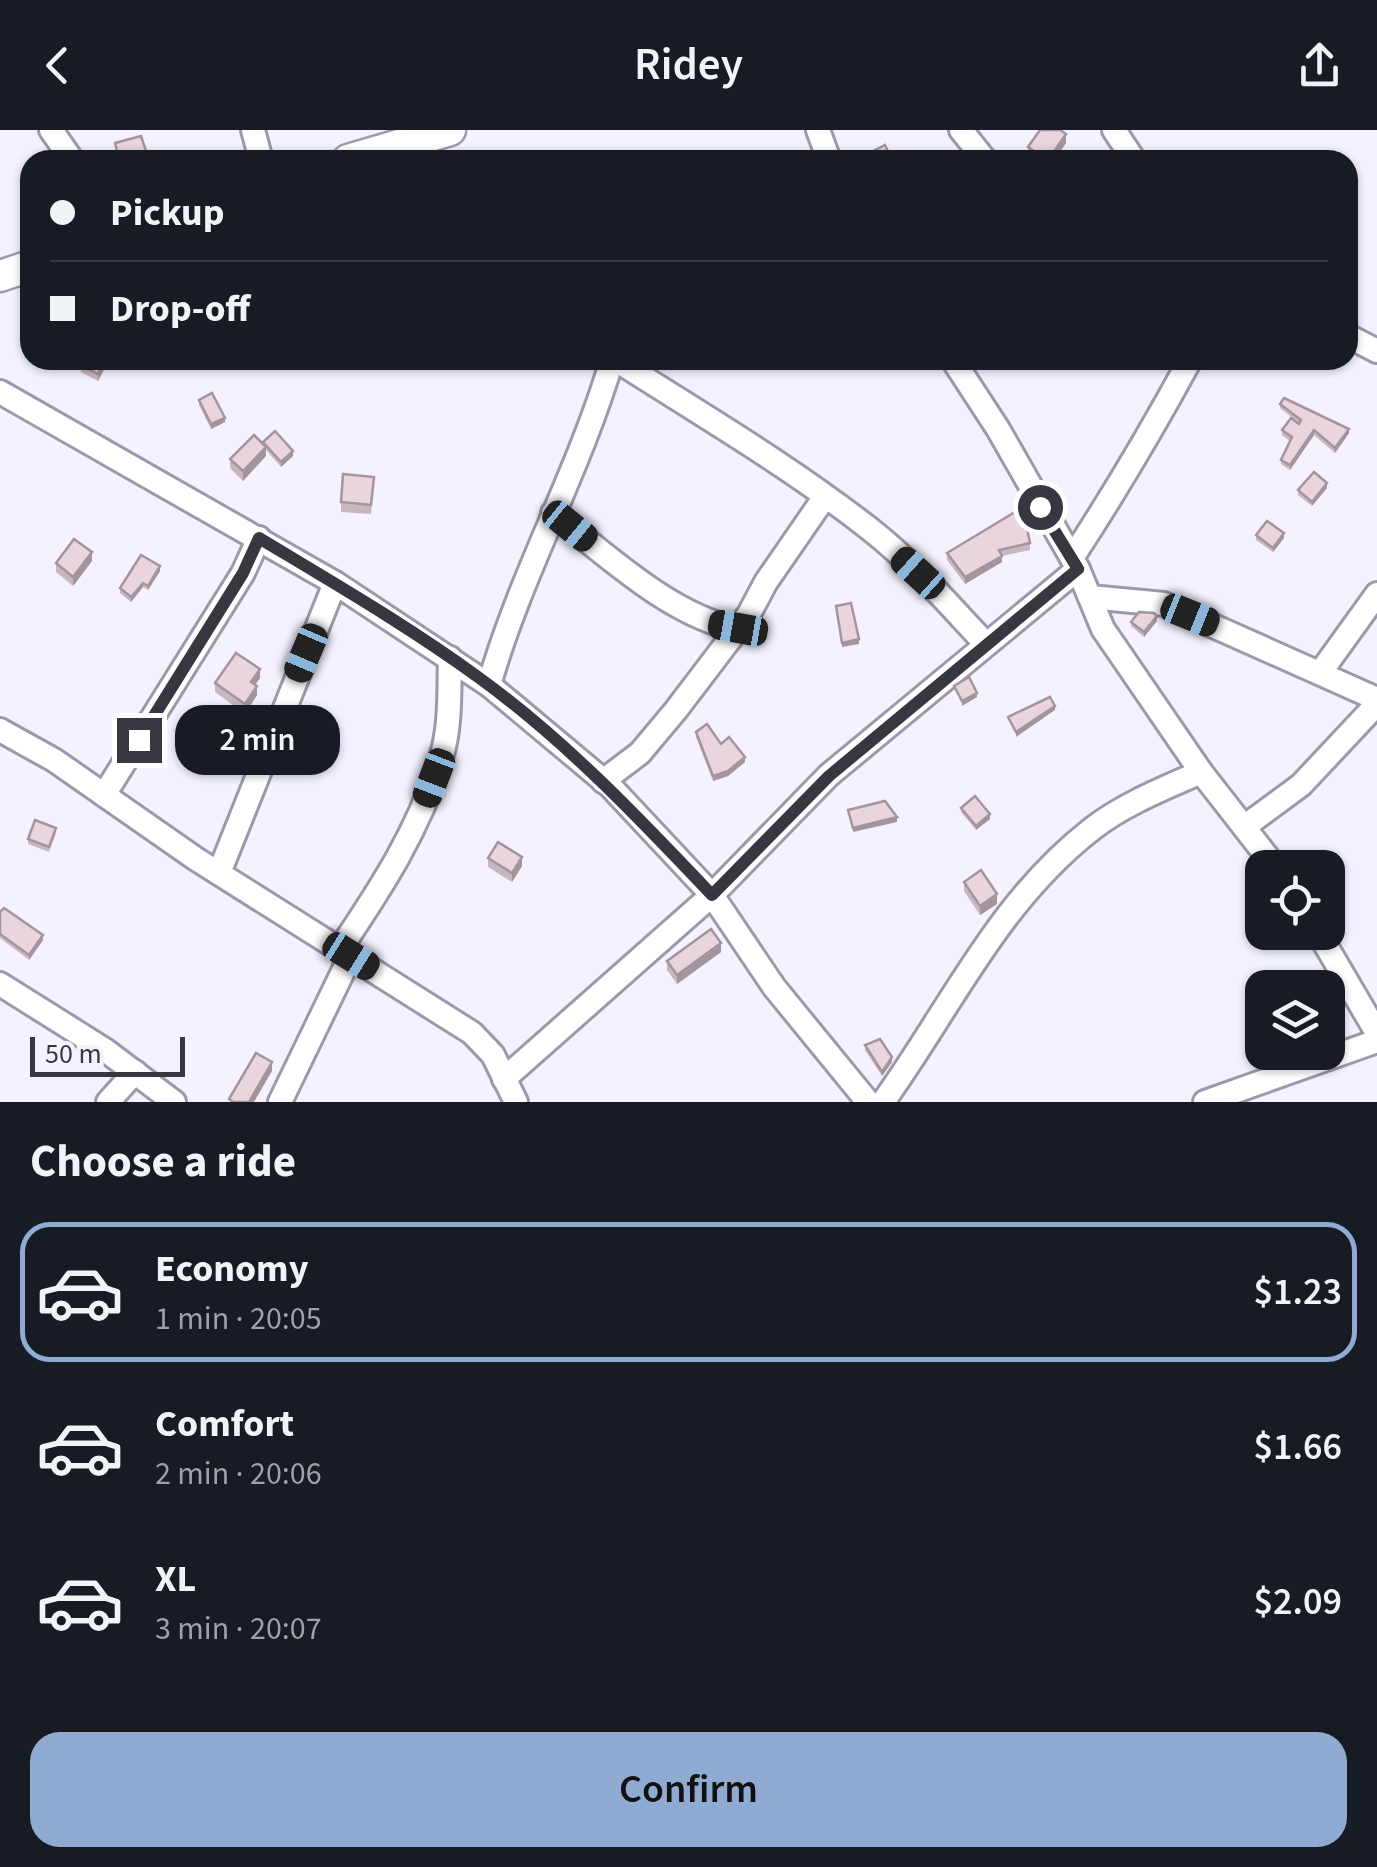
<!DOCTYPE html>
<html lang="en">
<head>
<meta charset="utf-8">
<style>
  :root { --surface:#171b24; --page:#20242c; --text:#f1f3f6; --muted:#9ea1a6; --line:#363941; --accent:#90abd2 }
  body { margin:0; font-family:"Source Sans 3",sans-serif; background:var(--page); color:var(--text); height:100vh; display:flex; flex-direction:column; font-size:38px; white-space:nowrap }
  * { box-sizing:border-box; margin:0 }
  p { font-size:32px; color:var(--muted) }
  .icon { flex:none; width:55px; height:55px; fill:none; stroke:currentColor; stroke-width:2; stroke-linecap:round; stroke-linejoin:round }
  .map { position:relative; height:972px; overflow:hidden }
  .details { display:flex; flex-direction:column; background:var(--surface); flex:1 }
  .details>* { flex:none }
  .guide { position:absolute; left:20px; top:20px; width:1338px; height:220px; border-radius:30px; box-shadow:0 2px 8px #0004; display:grid; align-content:center; height:220px; padding:0 30px; background:var(--surface) }
  .buttons { position:absolute; left:1245px; top:720px; display:grid; gap:20px }
  .buttons a { display:grid; place-items:center; width:100px; height:100px; border-radius:20px; background:var(--surface); box-shadow:0 2px 8px #0004; font-size:50px }
  .scale { position:absolute; left:30px; bottom:25px; width:155px; box-sizing:border-box; padding-left:10px; border:5px solid #38373f; border-top:0; font-size:28px; line-height:35px; white-space:nowrap; color:#38373f; -webkit-text-stroke:8px #f4f2ff; paint-order:stroke }
  .end { position:absolute; width:45px; height:45px; margin:-22px; border:12px solid #38373f; background:#fff; box-shadow:0 0 0 5px #fff }
  .from { border-radius:50% }
  .bubble { position:absolute; height:70px; border-radius:30px; background:var(--surface); box-shadow:0 2px 8px #0004; font-size:32px; font-weight:600; line-height:70px; text-align:center }
  .car { position:absolute; width:30px; height:60px; margin:-30px -15px; border-radius:12px; box-shadow:0 0 8px 2px #0007; background:linear-gradient(#222 24%,#8ab4d8 0 40%,#222 0 76%,#8ab4d8 0 86%,#222 0) }
  .guide b { display:flex; align-items:center; gap:35px; height:95px; font-size:38px }
  .guide b+b { border-top:2px solid var(--line) }
  .guide i { width:25px; height:25px; background:var(--text) }
  ul { padding:0; list-style:none }
  li { display:flex; align-items:center; gap:30px; height:140px; margin:0 20px 15px; padding:0 10px; border:5px solid transparent; border-radius:30px }
  li div { flex:1 }
  li b { display:block; font-size:38px }
  li em { font-style:normal; font-weight:600 }
  li.active { border-color:var(--accent) }
  li>.icon { width:90px; height:90px; stroke-width:1.5 }
  h2 { padding:0 30px; font-size:45px; line-height:120px }
  .cta { display:flex; gap:20px; margin-top:auto; padding:20px 30px }
  .cta a { flex:1; height:115px; border-radius:30px; background:var(--accent); color:#111; font-size:40px; font-weight:600; line-height:115px; text-align:center }
  header { display:flex; justify-content:space-between; align-items:center; height:130px; padding:0 30px; background:var(--surface); font-size:45px; font-weight:600 }
  .map>svg:first-child { display:block }
  .lines { fill:none; stroke-linecap:round; stroke-linejoin:round }
  .minor-casing { stroke:#9c99ac; stroke-width:28 }
  .tertiary-casing { stroke:#9c99ac; stroke-width:35 }
  .minor { stroke:#fff; stroke-width:22 }
  .tertiary { stroke:#fff; stroke-width:30 }
  .wall { fill:#c9b7c0 }
  .shaded-wall { fill:#a4959c }
  .building { fill:#ead5df; stroke:#a4959c; stroke-width:2.5 }
  .route { stroke:#38373f; stroke-width:12 }
</style>
</head>
<body>
<header><svg class="icon" aria-label="back" viewBox="0 0 24 24"><path d="M15 5l-7 7 7 7"/></svg>Ridey<svg class="icon" aria-label="share" viewBox="0 0 24 24"><path d="M12 15V3M7 8l5-5 5 5M5 13v7h14v-7"/></svg></header>
<div class="map">
<svg width="1377" height="972" viewBox="0 0 1377 972">
  <rect width="100%" height="100%" fill="#f4f2ff"/>
  <g class="lines">
    <defs>
      <g id="minor">
        <polyline points="51,0 72,30"/>
        <polyline points="253,0 261,30"/>
        <polyline points="818,0 829,30"/>
        <polyline points="961,0 985,30"/>
        <polyline points="1114,0 1134,30"/>
        <polyline points="1348,206 1377,221"/>
        <path d="M616,230C702,285 791,337 871,400C913,433 949,475 985,513"/>
        <polyline points="953,230 998,299 1078,439 1103,499 1201,642 1276,738"/>
        <polyline points="0,262 335,453 489,555 610,656 712,765 774,857 868,972"/>
        <path d="M553,383C605,424 672,487 738,499"/>
        <path d="M1072,428C1114,364 1153,298 1190,230"/>
        <polyline points="1090,467 1164,474 1377,569"/>
        <polyline points="1320,543 1377,464"/>
        <path d="M489,555C521,443 579,342 612,230"/>
        <polyline points="0,600 54,630 196,729 472,903 493,925 516,972"/>
        <polyline points="603,651 640,623 676,580 749,484 766,452 824,368"/>
        <polyline points="104,665 243,443 259,408"/>
        <polyline points="1244,697 1301,655 1377,574"/>
        <polyline points="219,743 335,453"/>
        <polyline points="1318,802 1377,903"/>
        <path d="M340,819C381,758 419,700 441,628C451,597 449,560 450,528"/>
        <polyline points="0,854 105,920 174,972"/>
        <polyline points="504,949 712,765 829,645 1078,439"/>
        <polyline points="108,972 135,942"/>
        <polyline points="280,972 351,825"/>
        <path d="M883,972C952,876 997,773 1092,699C1124,674 1165,658 1201,642"/>
        <polyline points="1205,972 1377,911"/>
      </g>
      <g id="tertiary">
        <polyline points="348,30 450,0"/>
        <polyline points="0,146 30,136"/>
      </g>
    </defs>
    <use href="#minor" class="minor-casing"/>
    <use href="#tertiary" class="tertiary-casing"/>
    <use href="#minor" class="minor"/>
    <use href="#tertiary" class="tertiary"/>
  </g>
  <g class="wall">
    <polygon points="1066,13 1054,30 1034,30 1028,26 1028,17"/>
    <polygon points="109,230 98,251 81,242 81,235"/>
    <polygon points="199,270 225,292 211,299 199,275"/>
    <polygon points="1280,274 1349,303 1335,323 1314,305 1290,340 1281,334 1281,330 1290,311 1282,305 1282,300 1299,293 1280,278"/>
    <polygon points="263,314 293,326 281,337 266,320 266,326 243,351 230,338 230,329"/>
    <polygon points="374,347 371,384 341,382 341,372"/>
    <polygon points="1327,358 1312,376 1298,365 1298,360"/>
    <polygon points="1256,405 1284,408 1273,422 1256,410"/>
    <polygon points="1030,413 1030,420 1002,426 1002,432 965,454 947,430 947,423"/>
    <polygon points="92,431 73,456 56,442 56,433"/>
    <polygon points="160,441 148,460 143,457 131,472 120,463 120,458"/>
    <polygon points="1157,491 1144,507 1131,496 1131,492"/>
    <polygon points="260,548 255,554 257,565 245,584 215,562 215,553"/>
    <polygon points="696,602 745,632 728,646 713,651 696,607"/>
    <polygon points="961,678 990,689 976,700 961,682"/>
    <polygon points="56,703 49,722 28,714 28,709"/>
    <polygon points="488,728 522,736 512,752 488,737"/>
    <polygon points="964,752 997,774 980,785 964,761"/>
    <polygon points="0,782 43,810 29,830 0,808"/>
    <polygon points="721,822 677,854 667,840 667,831"/>
    <polygon points="865,915 892,932 882,946 865,920"/>
  </g>
  <g class="shaded-wall">
    <polygon points="1066,4 1066,13 1054,30 1048,30"/>
    <polygon points="146,21 146,26 131,30 119,30 119,29"/>
    <polygon points="105,230 109,230 98,251 98,244"/>
    <polygon points="225,288 225,292 211,299 211,294"/>
    <polygon points="1349,299 1349,303 1335,323 1335,318"/>
    <polygon points="1314,300 1314,305 1290,340 1290,335"/>
    <polygon points="266,317 266,326 243,351 243,341"/>
    <polygon points="293,321 293,326 281,337 281,332"/>
    <polygon points="1327,353 1327,358 1312,376 1312,372"/>
    <polygon points="1284,403 1284,408 1273,422 1273,418"/>
    <polygon points="92,422 92,431 73,456 73,447"/>
    <polygon points="1002,426 1002,432 965,454 965,447"/>
    <polygon points="160,436 160,441 148,460 148,456"/>
    <polygon points="143,453 143,457 131,472 131,467"/>
    <polygon points="1157,486 1157,491 1144,507 1144,502"/>
    <polygon points="859,509 859,514 842,517 842,513"/>
    <polygon points="260,539 260,548 251,561 251,552"/>
    <polygon points="257,556 257,565 245,584 245,574"/>
    <polygon points="977,563 977,567 962,576 962,571"/>
    <polygon points="1055,576 1055,580 1016,607 1016,602"/>
    <polygon points="745,627 745,632 728,646 713,651 713,646"/>
    <polygon points="990,684 990,689 976,700 976,696"/>
    <polygon points="897,687 897,692 853,702 853,698"/>
    <polygon points="522,727 522,736 512,752 512,743"/>
    <polygon points="997,764 997,774 980,785 980,776"/>
    <polygon points="43,805 43,810 29,830 29,825"/>
    <polygon points="721,813 721,822 677,854 677,845"/>
    <polygon points="892,927 892,932 882,946 882,942"/>
    <polygon points="272,932 272,941 254,972 249,972"/>
  </g>
  <g class="building">
    <polygon points="1040,0 1060,0 1066,4 1048,30 1028,17"/>
    <polygon points="141,6 146,21 119,29 115,13"/>
    <polygon points="885,15 892,30 856,30"/>
    <polygon points="84,230 105,230 98,244 81,235"/>
    <polygon points="212,263 225,288 211,294 199,270"/>
    <polygon points="1284,268 1349,299 1335,318 1314,300 1290,335 1281,330 1292,307 1282,300 1291,288 1299,294 1301,290 1280,274"/>
    <polygon points="275,301 293,321 281,332 263,312"/>
    <polygon points="254,305 266,317 243,341 230,329"/>
    <polygon points="1314,342 1327,353 1312,372 1298,360"/>
    <polygon points="343,344 374,347 371,375 341,372"/>
    <polygon points="1015,382 1024,398 1027,398 1030,413 999,420 1002,426 965,447 947,423"/>
    <polygon points="1267,391 1284,403 1273,418 1256,405"/>
    <polygon points="74,409 92,422 73,447 56,433"/>
    <polygon points="141,425 160,436 148,456 143,453 131,467 120,458"/>
    <polygon points="851,473 859,509 842,513 836,476"/>
    <polygon points="1139,482 1154,483 1157,486 1144,502 1131,492"/>
    <polygon points="236,523 260,539 251,552 257,556 245,574 215,553"/>
    <polygon points="969,547 977,563 962,571 954,556"/>
    <polygon points="1050,567 1055,576 1016,602 1008,587"/>
    <polygon points="707,594 721,614 729,607 745,627 728,641 713,646 696,602"/>
    <polygon points="975,666 990,684 976,696 961,678"/>
    <polygon points="885,671 897,687 853,698 848,680"/>
    <polygon points="35,690 56,698 49,717 28,709"/>
    <polygon points="498,712 522,727 512,743 488,728"/>
    <polygon points="981,740 997,764 980,776 964,752"/>
    <polygon points="4,778 43,805 29,825 0,804 0,782"/>
    <polygon points="711,799 721,813 677,845 667,831"/>
    <polygon points="880,909 892,927 882,942 865,915"/>
    <polygon points="256,923 272,932 249,972 233,972 229,969"/>
  </g>
  <g class="lines">
    <path class="route" d="M139,610L243,443L259,408C332,452 408,496 478,547C565,610 638,687 712,765L829,646L1078,439L1040,377"/>
  </g>
</svg>
<div class="buttons">
<a><svg class="icon" aria-label="locate" viewBox="0 0 24 24"><circle cx="12" cy="12" r="6"/><path d="M12 2v4M12 18v4M2 12h4M18 12h4"/></svg></a>
<a><svg class="icon" aria-label="layers" viewBox="0 0 24 24"><path d="M12 4l9 5-9 5-9-5zM3 14l9 5 9-5"/></svg></a>
</div>
<div class="scale">50 m</div>
<i class="end from" style="left:1040px;top:377px"></i>
<i class="end" style="left:139px;top:610px"></i>
<div class="bubble" style="left:175px;top:575px;width:165px">2 min</div>
<i class="car" style="left:570px;top:396px;rotate:129deg"></i>
<i class="car" style="left:918px;top:443px;rotate:312deg"></i>
<i class="car" style="left:1190px;top:485px;rotate:112deg"></i>
<i class="car" style="left:738px;top:498px;rotate:280deg"></i>
<i class="car" style="left:306px;top:523px;rotate:203deg"></i>
<i class="car" style="left:434px;top:648px;rotate:201deg"></i>
<i class="car" style="left:351px;top:826px;rotate:122deg"></i>
<div class="guide">
<b><i class="from"></i>Pickup</b>
<b><i></i>Drop-off</b>
</div>
</div>
<section class="details">
<h2>Choose a ride</h2>
<ul>
<li class="active"><svg class="icon" aria-label="car" viewBox="0 0 24 24"><path d="M5 17H2v-5l4-1 3-4h7l3 4 3 1v5h-3M9 17h6M6 11h13"/><circle cx="7" cy="17" r="2"/><circle cx="17" cy="17" r="2"/></svg><div><b>Economy</b><p>1 min · 20:05</p></div><em>$1.23</em></li>
<li><svg class="icon" aria-label="car" viewBox="0 0 24 24"><path d="M5 17H2v-5l4-1 3-4h7l3 4 3 1v5h-3M9 17h6M6 11h13"/><circle cx="7" cy="17" r="2"/><circle cx="17" cy="17" r="2"/></svg><div><b>Comfort</b><p>2 min · 20:06</p></div><em>$1.66</em></li>
<li><svg class="icon" aria-label="car" viewBox="0 0 24 24"><path d="M5 17H2v-5l4-1 3-4h7l3 4 3 1v5h-3M9 17h6M6 11h13"/><circle cx="7" cy="17" r="2"/><circle cx="17" cy="17" r="2"/></svg><div><b>XL</b><p>3 min · 20:07</p></div><em>$2.09</em></li>
</ul>
<div class="cta"><a>Confirm</a></div>
</section>
</body>
</html>
